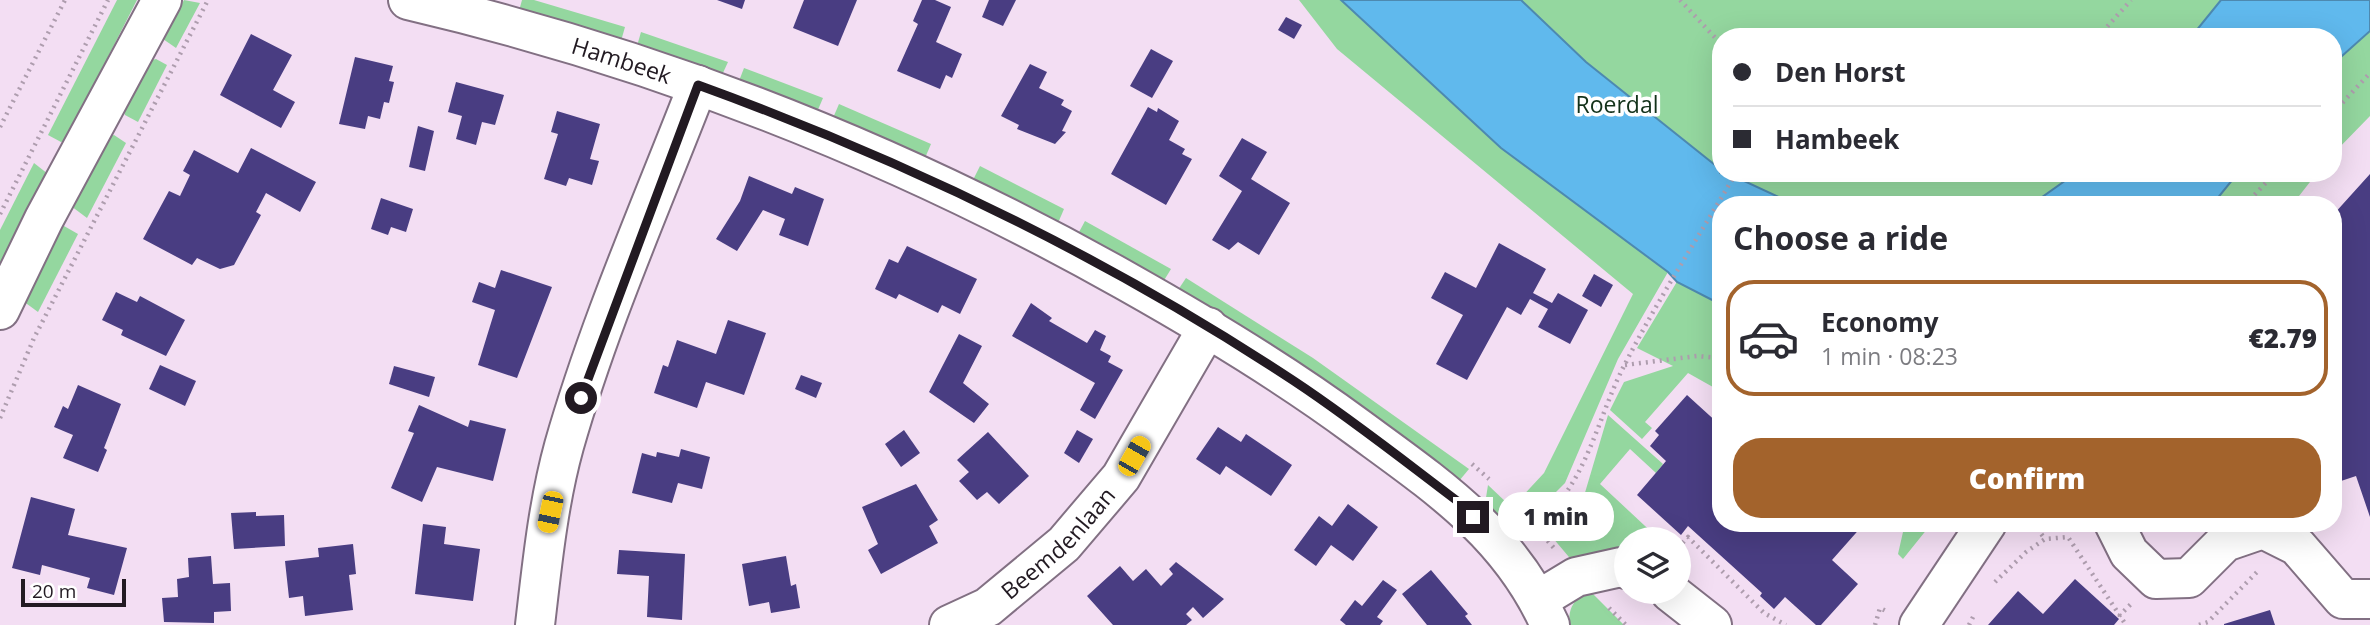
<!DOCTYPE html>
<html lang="en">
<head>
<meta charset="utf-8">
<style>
  :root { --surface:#fff; --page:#f2f2f3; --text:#2b2b33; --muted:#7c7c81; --line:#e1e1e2; --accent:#a3632c }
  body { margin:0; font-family:"Open Sans",sans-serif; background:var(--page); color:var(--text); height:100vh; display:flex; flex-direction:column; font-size:26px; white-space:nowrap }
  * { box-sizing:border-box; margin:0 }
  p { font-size:23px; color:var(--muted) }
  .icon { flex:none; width:38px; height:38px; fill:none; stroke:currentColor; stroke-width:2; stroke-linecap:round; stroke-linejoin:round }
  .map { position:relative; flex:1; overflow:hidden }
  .drawer { position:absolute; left:1712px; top:196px; width:630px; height:336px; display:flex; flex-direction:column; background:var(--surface); border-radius:28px; box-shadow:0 7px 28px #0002 }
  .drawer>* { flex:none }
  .hud { position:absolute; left:1712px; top:28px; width:630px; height:154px; border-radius:28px; box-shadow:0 7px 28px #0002; display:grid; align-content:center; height:154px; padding:0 21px; background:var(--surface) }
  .buttons { position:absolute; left:1614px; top:527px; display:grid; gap:14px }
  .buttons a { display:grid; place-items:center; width:77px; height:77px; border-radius:50%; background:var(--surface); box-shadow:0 7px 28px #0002; font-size:35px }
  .scale { position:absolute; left:21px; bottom:18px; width:105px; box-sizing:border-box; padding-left:7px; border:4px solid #221a22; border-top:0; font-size:19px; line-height:24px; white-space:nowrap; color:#221a22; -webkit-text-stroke:5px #fff; paint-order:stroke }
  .end { position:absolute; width:32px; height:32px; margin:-16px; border:9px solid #221a22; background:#fff; box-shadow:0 0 0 4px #fff }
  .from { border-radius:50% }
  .bubble { position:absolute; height:49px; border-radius:24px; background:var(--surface); box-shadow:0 7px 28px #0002; font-size:23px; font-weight:800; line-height:49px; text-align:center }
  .car { position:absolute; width:21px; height:42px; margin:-21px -10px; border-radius:9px; box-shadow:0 0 5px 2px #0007; background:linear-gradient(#f5c518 24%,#345 0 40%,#f5c518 0 76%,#345 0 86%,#f5c518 0) }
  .hud b { display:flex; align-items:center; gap:24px; height:66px; font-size:26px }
  .hud b+b { border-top:2px solid var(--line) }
  .hud i { width:18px; height:18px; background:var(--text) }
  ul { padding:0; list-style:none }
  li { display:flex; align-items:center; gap:21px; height:116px; margin:0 14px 10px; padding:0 7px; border:4px solid transparent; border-radius:28px }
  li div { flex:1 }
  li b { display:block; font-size:26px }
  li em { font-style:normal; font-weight:800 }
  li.selected { border-color:var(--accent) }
  li>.icon { width:63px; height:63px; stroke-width:1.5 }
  h2 { padding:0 21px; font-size:32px; line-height:84px }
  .action { display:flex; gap:14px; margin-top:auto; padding:14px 21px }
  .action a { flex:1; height:80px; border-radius:28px; background:var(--accent); color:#fff; font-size:28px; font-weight:800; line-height:80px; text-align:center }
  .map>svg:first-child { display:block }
  .green { fill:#94d79f }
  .water { fill:#60b9ed; stroke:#4d89b0; stroke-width:2 }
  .building { fill:#493d82 }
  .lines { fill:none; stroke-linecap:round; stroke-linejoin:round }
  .minor-casing { stroke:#827083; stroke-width:42 }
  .secondary-casing { stroke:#827083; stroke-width:42 }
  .path { stroke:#ae9dae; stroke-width:4.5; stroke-dasharray:2 5; stroke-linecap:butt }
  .minor { stroke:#fff; stroke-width:38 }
  .secondary { stroke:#fff; stroke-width:38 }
  .route { stroke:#221a22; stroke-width:9 }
  .labels { text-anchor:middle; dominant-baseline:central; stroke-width:7; stroke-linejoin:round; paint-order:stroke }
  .street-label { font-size:23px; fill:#221a22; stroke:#fff }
  .park-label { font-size:23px; fill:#13321a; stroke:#fff }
</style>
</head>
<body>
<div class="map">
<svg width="2370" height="625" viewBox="0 0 2370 625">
  <rect width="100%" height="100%" fill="#f3def3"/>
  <g class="green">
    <polygon points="117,0 137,0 65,141 61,142 48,135"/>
    <polygon points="184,0 200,3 176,48 163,39"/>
    <polygon points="522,0 534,0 625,27 621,41 519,11"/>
    <polygon points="1299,0 2370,0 2370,116 2333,154 2333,37 1720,37 1720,173 2317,173 2292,205 1720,205 1720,391 1688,373 1645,422 1652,428 1642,439 1610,410 1624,382 1673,366 1637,348 1678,280 1668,272 1618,359 1565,483 1536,512 1518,501 1544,473 1633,294 1337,49"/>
    <polygon points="641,32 728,62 722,75 637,46"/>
    <polygon points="156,59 167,65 138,122 125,115 124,111 152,60"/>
    <polygon points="744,68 823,98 817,112 739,81"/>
    <polygon points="839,104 931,144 925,158 833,118"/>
    <polygon points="114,135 126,143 87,218 71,206 110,136"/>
    <polygon points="34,163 48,174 0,264 0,230"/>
    <polygon points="980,166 1064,209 1058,223 973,180"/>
    <polygon points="1085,221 1171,269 1163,282 1078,234"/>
    <polygon points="64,226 78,234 38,312 23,301 60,228"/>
    <polygon points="1186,278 1313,358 1469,469 1459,481 1178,290"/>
    <polygon points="1608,415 1663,464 1656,473 1630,449 1600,484 1659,539 1626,539 1626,550 1574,563 1547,531 1584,496"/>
    <polygon points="1488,485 1527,522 1513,533 1485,504"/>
    <polygon points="1901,523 1932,523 1903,559 1898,554 1903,532"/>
    <path d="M1588,589L1624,625H1570C1567,608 1575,599 1588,589Z"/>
  </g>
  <g class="water">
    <polygon points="1341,0 1521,0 1586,62 1720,169 1720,173 1727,173 1796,205 1720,205 1720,304 1677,282 1668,272 1501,148"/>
    <polygon points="2221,0 2370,0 2370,31 2333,64 2333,37 2191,37"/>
    <polygon points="2076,173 2238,173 2212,205 2031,205"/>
  </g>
  <g class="building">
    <polygon points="717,0 745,0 742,9"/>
    <polygon points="804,0 857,0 838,46 793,28"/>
    <polygon points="922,0 935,0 951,7 936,42 962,54 952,78 946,75 940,89 897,71 918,24 913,21"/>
    <polygon points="989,0 1016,0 1003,26 982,17"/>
    <polygon points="1286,17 1302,25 1294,39 1278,30"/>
    <polygon points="251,34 292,55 273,90 295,102 281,128 220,95"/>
    <polygon points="1151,49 1173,61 1152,98 1130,86"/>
    <polygon points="355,57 393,66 389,81 394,82 389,103 384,102 380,119 368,116 365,129 339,124"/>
    <polygon points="1030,64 1047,72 1039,88 1064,100 1061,105 1072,111 1062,131 1066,132 1055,144 1017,129 1019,125 1001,116"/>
    <polygon points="456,82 504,95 495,125 482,122 476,145 456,139 462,116 448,112"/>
    <polygon points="1148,107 1157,112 1158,108 1179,121 1169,140 1185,149 1182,154 1192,159 1166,205 1111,174"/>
    <polygon points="557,111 600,124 590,159 599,161 592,185 569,178 566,186 544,179 558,134 551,132"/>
    <polygon points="418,126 434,131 425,171 409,167"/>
    <polygon points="1242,138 1267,152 1251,179 1290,203 1259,255 1238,242 1229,250 1212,240 1242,191 1219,176"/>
    <polygon points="251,148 316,182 300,212 266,193 256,212 261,215 234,265 220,269 197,258 192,265 143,239 169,191 180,196 190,175 183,171 194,150 238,173"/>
    <polygon points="2370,174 2370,517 2356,476 2338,482 2333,466 2333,215"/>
    <polygon points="749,176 792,194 795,187 824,199 808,246 779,235 785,219 763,210 737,251 716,239 740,201"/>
    <polygon points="381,198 413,209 406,232 391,227 388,235 371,229"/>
    <polygon points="1499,243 1546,269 1533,293 1552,303 1558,293 1588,310 1570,344 1538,327 1548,309 1530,299 1521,315 1507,307 1467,380 1436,364 1463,315 1431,298 1445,272 1476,288"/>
    <polygon points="907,246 977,279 960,314 942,305 938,313 899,294 896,299 875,289 889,259 898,263"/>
    <polygon points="501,270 552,287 517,378 478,365 495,310 472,302 479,282 495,288"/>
    <polygon points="1594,274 1613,285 1601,307 1582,296"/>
    <polygon points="116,292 137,302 140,296 185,320 166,356 121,335 123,330 102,320"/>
    <polygon points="1031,303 1052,318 1049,321 1087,343 1095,330 1106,336 1100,350 1111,356 1108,362 1123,370 1095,419 1080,410 1095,383 1012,336"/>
    <polygon points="728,320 766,333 744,395 706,382 697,408 654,393 663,365 668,367 677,340 716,354"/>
    <polygon points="959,334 982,346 963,383 989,404 974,423 929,392"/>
    <polygon points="160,365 196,381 185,406 149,389"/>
    <polygon points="394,366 435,377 429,397 389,384"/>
    <polygon points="801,375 822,383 816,398 795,389"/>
    <polygon points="78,385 121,404 104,448 107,450 98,472 63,458 73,435 54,427 63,406 68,409"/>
    <polygon points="1687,395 1720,425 1720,523 1863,525 1832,560 1858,584 1821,625 1816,625 1785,597 1774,609 1760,596 1762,593 1688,526 1681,535 1637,495 1666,461 1650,446 1659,435 1655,431"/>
    <polygon points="419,405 468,427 470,420 506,429 493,481 437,467 422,502 391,488 414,433 408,431"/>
    <polygon points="1218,427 1241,442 1246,434 1292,465 1271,496 1226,466 1220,475 1196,459"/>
    <polygon points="904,430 920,453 901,467 885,444"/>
    <polygon points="1077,430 1093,439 1079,463 1064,453"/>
    <polygon points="988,432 1029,476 999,504 987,492 977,500 959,481 969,472 957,460"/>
    <polygon points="681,449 710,457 702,489 678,483 672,503 632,493 642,453 656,457 657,452 679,457"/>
    <polygon points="916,484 938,520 929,526 938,543 881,574 868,550 878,544 862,507"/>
    <polygon points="31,497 75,509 68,535 127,548 114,595 87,588 90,578 42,565 40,575 12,568"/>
    <polygon points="1348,504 1378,527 1353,561 1331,545 1316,566 1294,550 1319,516 1332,526"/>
    <polygon points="256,512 256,516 284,515 285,546 234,549 231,513"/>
    <polygon points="423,524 446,527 444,544 480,549 473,601 415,594"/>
    <polygon points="353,544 356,574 349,575 353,610 305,616 303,596 289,598 285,561 319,557 318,548"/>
    <polygon points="619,550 685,554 682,620 647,617 649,576 617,574"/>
    <polygon points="211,556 213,584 230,583 231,611 214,612 214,623 164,622 162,598 178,597 177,579 189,577 188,558"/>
    <polygon points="786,556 791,586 796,584 800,608 771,613 769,602 749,606 742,564"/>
    <polygon points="1176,562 1224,599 1203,618 1193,607 1186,614 1192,620 1186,625 1113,625 1087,596 1120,566 1133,581 1146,569 1161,586 1173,574 1169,569"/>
    <polygon points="1431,570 1468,614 1465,616 1472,625 1427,625 1402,594"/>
    <polygon points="2075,579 2119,619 2114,625 1988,625 2018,591 2043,614"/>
    <polygon points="1383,580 1397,590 1377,617 1383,621 1380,625 1346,625 1340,620 1355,600 1362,606"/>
    <polygon points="2270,610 2275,625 2224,625 2224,624"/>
  </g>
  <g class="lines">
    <defs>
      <g id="minor">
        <path id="s1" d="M408,0C660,59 901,154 1126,281C1206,326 1284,373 1357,427C1436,485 1509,533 1550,625"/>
        <polyline points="2114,523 2129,553 2156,579 2189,578 2225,542 2263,529 2297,546 2343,599 2370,599"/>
        <polyline points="1670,592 1712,625"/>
        <polyline points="1538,600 1576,577 1621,567 1626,569"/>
        <path d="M535,625C542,565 548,504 564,446C599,323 652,204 698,85"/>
        <path id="s2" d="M949,625L988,607L1064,544L1121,477L1208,327"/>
        <polyline points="1919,625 1987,523"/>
      </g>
      <polyline id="secondary" points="0,310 44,219 162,0"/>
    </defs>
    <use href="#minor" class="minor-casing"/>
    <use href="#secondary" class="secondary-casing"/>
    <g class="path">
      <polyline points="1680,0 1720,43"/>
      <polyline points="2098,37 2131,0"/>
      <polyline points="2333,113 2370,73"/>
      <polyline points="0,127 65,0"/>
      <polyline points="2245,205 2275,173"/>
      <polyline points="0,214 108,0"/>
      <polyline points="1625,365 1697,356 1720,358"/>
      <polyline points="0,418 34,338 208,0"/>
      <polyline points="1472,464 1489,479"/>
      <polyline points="1520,509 1554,548"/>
      <polyline points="2033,523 2045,539"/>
      <path d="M1534,525C1586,490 1597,417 1625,364C1658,299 1699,236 1736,173"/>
      <polyline points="1678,548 1688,537 1764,613 1786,625"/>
      <polyline points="1995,582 2026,552 2045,539 2068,537 2126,625"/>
      <polyline points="1609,608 1626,625"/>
      <polyline points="2119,616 2131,604"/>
      <polyline points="1875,625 1880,608 1886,611"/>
      <polyline points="1969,625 1975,613"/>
      <polyline points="2199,625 2208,622 2258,571"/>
    </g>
    <use href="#minor" class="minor"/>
    <use href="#secondary" class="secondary"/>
  </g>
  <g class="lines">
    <path class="route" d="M581,398L698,85C907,161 1108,258 1294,381C1350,418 1403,460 1456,500L1473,517"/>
  </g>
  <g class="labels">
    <g class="street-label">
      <text stroke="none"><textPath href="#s1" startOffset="222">Hambeek</textPath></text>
      <text stroke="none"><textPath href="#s2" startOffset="138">Beemdenlaan</textPath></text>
    </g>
    <g class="park-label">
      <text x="1617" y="104">Roerdal</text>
    </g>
  </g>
</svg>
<div class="buttons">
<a><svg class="icon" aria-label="layers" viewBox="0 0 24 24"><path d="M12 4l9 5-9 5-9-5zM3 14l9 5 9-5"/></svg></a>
</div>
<div class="scale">20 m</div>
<i class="end from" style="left:581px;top:398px"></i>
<i class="end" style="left:1473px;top:517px"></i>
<div class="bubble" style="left:1498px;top:492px;width:116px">1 min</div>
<i class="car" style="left:1134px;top:456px;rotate:30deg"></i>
<i class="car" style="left:550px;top:512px;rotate:192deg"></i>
<div class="hud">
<b><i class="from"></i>Den Horst</b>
<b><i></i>Hambeek</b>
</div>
<section class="drawer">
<h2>Choose a ride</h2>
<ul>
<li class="selected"><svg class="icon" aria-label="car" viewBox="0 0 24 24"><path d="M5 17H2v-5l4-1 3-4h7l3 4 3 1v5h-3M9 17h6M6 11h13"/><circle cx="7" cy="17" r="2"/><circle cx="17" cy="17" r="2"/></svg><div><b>Economy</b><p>1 min · 08:23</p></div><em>€2.79</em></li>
</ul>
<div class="action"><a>Confirm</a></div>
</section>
</div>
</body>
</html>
